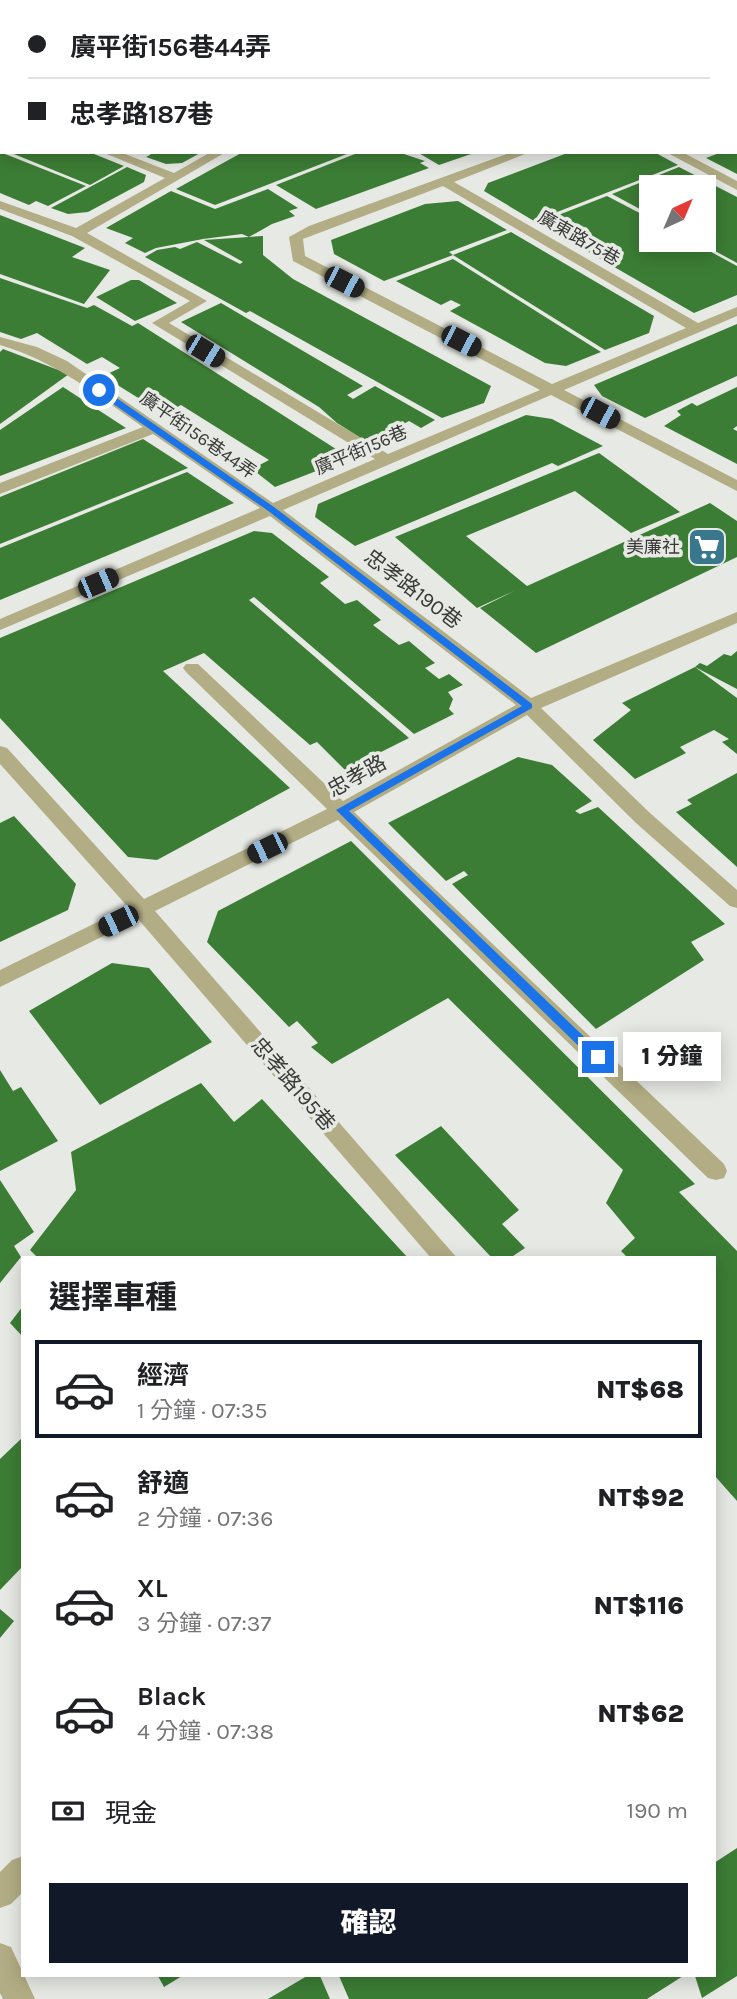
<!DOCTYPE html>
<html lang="zh-TW">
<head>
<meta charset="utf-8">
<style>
  :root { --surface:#fff; --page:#f2f2f2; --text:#202124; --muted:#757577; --line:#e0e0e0; --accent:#111827 }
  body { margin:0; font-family:Karla,"Noto Sans TC",sans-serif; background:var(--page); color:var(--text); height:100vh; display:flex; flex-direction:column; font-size:26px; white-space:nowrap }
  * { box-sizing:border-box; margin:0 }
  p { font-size:23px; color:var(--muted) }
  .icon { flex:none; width:38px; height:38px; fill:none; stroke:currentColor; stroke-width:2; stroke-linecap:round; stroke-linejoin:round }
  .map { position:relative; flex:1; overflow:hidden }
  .details { position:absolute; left:21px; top:1256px; width:695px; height:721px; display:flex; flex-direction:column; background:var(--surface); border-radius:0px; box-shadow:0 4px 18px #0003 }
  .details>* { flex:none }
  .top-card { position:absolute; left:0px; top:0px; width:738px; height:154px; box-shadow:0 4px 18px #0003; display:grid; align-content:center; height:154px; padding:0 28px; background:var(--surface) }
  .needle { width:46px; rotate:44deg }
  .controls { position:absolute; left:639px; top:175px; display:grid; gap:14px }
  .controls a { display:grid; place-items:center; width:77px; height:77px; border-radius:0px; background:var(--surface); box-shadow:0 4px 18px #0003; font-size:35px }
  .end { position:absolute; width:32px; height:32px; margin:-16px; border:9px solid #1a73e8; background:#fff; box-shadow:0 0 0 4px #fff }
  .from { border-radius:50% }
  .bubble { position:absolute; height:49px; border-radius:0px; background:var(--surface); box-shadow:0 4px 18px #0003; font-size:23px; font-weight:800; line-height:49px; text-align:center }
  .car { position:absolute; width:21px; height:42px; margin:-21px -10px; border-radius:9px; box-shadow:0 0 5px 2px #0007; background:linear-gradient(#222 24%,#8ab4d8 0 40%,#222 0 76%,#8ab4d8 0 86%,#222 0) }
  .top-card b { display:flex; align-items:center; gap:24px; height:66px; font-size:26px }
  .top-card b+b { border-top:2px solid var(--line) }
  .top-card i { width:18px; height:18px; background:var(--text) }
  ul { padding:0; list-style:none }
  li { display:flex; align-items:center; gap:21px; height:98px; margin:0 14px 10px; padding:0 14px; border:4px solid transparent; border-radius:0px }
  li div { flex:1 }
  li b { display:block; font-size:26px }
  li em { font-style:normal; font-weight:800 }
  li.current { border-color:var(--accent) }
  li>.icon { width:63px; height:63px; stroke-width:1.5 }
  h2 { padding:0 28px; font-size:32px; line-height:84px }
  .pay { display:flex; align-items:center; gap:18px; height:77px; padding:0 28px; font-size:26px }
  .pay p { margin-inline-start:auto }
  .primary-button { display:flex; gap:14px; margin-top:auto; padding:14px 28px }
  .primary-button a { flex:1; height:80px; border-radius:0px; background:var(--accent); color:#fff; font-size:28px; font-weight:800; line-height:80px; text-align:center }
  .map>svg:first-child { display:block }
  .building { fill:#3c7d35 }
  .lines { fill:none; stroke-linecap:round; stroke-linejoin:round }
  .lane { fill:#b2ad84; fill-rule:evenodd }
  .street { fill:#b2ad84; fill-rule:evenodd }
  .route { fill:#1a73e8 }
  .labels { text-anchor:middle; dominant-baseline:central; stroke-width:7; stroke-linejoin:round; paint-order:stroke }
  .far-street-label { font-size:18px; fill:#393a38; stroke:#e7e9e4 }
  .far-poi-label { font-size:18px; fill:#393a38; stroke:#e7e9e4; text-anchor:end }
  .street-label { font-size:21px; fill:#393a38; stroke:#e7e9e4 }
</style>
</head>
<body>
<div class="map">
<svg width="737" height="1999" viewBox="0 0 737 1999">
  <rect width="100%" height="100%" fill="#e7e9e4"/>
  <g class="building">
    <polygon points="0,152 86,186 48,206 36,201 29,205 0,193"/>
    <polygon points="9,152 89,152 124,166 90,185"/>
    <polygon points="155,152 202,152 182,163 166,164 146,157"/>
    <polygon points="243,152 352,152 215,205 176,189"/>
    <polygon points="360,152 408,152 404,154 425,161 420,163 429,168 316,209 276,185"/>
    <polygon points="417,152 474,152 474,153 439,165"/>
    <polygon points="570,152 654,152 678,165 534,221 484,191 488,183"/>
    <polygon points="722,152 737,152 737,174 706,158"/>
    <polygon points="127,167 146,175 144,182 88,212 68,214 51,208"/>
    <polygon points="679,167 737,197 737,263 695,240 704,240 704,187 651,187 651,215 612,194"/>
    <polygon points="268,189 298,208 289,211 295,216 272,224 249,237 242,234 203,239 156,248 145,253 125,243 133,238 106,228 171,191 215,209"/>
    <polygon points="607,196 651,219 651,240 689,240 737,266 737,295 694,313 538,223"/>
    <polygon points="458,201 507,230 449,252 453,255 384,281 334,254 331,240 425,204"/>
    <polygon points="0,215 85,248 72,257 110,270 84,304 0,274"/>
    <polygon points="511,232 654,316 649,333 605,350 453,255"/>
    <polygon points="263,236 263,255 293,279 491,386 484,403 442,418 250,311 246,313 145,257 157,250 175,247 180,249 197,242 240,264 243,262 204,240"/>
    <polygon points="453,259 601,352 566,366 545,363 450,311 461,305 451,300 441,305 396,281"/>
    <polygon points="0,278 87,308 94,305 132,326 138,323 350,458 275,487 252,469 269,460 181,405 164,414 103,376 120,368 102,357 87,364 37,333 21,339 0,332"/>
    <polygon points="131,280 139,280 177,303 135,321 96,297"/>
    <polygon points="221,303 363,386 347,395 353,399 375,386 435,420 421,428 409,421 387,433 396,438 375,447 337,423 319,407 181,322"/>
    <polygon points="737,324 737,376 645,418 602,396 594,385"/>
    <polygon points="3,349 69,374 0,424 0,352"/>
    <polygon points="63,387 126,428 0,476 0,430"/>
    <polygon points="737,387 737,426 733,429 737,431 737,464 664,426 681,415 677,411 692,403 697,406"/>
    <polygon points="526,415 552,419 603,446 558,466 552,463 355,546 315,517 318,504"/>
    <polygon points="143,439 188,468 0,544 0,497"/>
    <polygon points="599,453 680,512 631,533 575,491 466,536 527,586 710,503 737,521 737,557 536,653 480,608 514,591 477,608 395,537"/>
    <polygon points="187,472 234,503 0,600 0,548"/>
    <polygon points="254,531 272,533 329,577 320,583 345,604 357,600 381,620 373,625 399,645 409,641 435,663 425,668 439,679 449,674 463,685 448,692 453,699 449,709 454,714 414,734 254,597 249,600 409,738 345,770 317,742 310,745 204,653 163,671 290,788 157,860 128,857 0,718 0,638"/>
    <polygon points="737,651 737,689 695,667 700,663 707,666 724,654 731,656"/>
    <polygon points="695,667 737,698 737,754 722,742 729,739 714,730 680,747 686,753 635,779 593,740 631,710 622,703"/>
    <polygon points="518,757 552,765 592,801 575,811 580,814 598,807 725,924 691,942 704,960 596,1029 452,884 468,875 464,871 446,881 388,823"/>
    <polygon points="737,773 737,867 676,812 692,804 687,800"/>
    <polygon points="14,816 76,884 68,910 0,942 0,823"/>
    <polygon points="351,841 695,1184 679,1192 737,1251 737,1501 714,1475 714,1258 628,1258 621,1251 635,1238 606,1203 623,1170 448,998 332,1064 311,1047 318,1043 297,1021 289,1027 207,942 218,911"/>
    <polygon points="112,963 149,968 212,1042 100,1105 29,1011"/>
    <polygon points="0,1070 13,1091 21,1087 58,1141 0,1171"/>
    <polygon points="201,1083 234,1122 262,1099 408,1258 38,1258 30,1250 76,1190 71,1152"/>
    <polygon points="441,1126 519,1210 502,1224 525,1248 510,1258 492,1258 395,1155"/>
    <polygon points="0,1180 34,1232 14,1246 21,1257 0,1283"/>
    <polygon points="23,1306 23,1337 10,1323"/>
    <polygon points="23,1437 23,1566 0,1590 0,1459"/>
    <polygon points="0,1609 14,1621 0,1638"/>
    <polygon points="737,1848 737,1976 702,1998 695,1976 714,1976 714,1863"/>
    <polygon points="158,1976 182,1976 164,1987"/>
    <polygon points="307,1976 320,1976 330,1999 268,1999"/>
    <polygon points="339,1976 683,1976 647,1999 349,1999"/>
  </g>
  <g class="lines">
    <g class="lane">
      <polygon points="34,0 46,0 47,2 35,2"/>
      <polygon points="199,0 213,0 198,2"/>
      <polygon points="237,0 251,0 252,2 238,2"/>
      <polygon points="406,0 421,0 422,2 407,2"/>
      <polygon points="502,0 514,0 501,2"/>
      <polygon points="0,71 2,71 0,78"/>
      <path d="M102,152H120L174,173L211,152H226L87,233L207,301L169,323L388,454L540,390L293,261L289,237L309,226L512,152H530L454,182L698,323L737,307V316L564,390L737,480V491L551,395L283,510L531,698L737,612V623L541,708L650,813L737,890V908L730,906L636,823L527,715L354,812L724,1164L727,1171L724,1178L716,1180L708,1178L338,820L155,911L457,1258H431L138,919L0,987V970L128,907L0,764V746L7,748L144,899L327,809L186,672L183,668L186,664H198L343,801L516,705L270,516L0,630V619L260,508L153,434L0,494V483L143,427C97,395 55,361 0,345V337L37,347L67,361L273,503L375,459L152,323L190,301L72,236L0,209V201L76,228L165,178ZM443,186L686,328L552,384L305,256L303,239Z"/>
      <polygon points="666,152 682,152 737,181 737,190"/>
      <polygon points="23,1856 23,1892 11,1904 0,1908 0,1872 12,1860"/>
    </g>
    <g class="street">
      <polygon points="564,0 578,0 579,2 565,2"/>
      <polygon points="0,1943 11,1947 35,1999 3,1999 0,1993"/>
    </g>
  </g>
  <polygon class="route" points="96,388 102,388 274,507 532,704 532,708 349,811 602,1054 602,1060 593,1060 336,810 522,706 267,510 96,392"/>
  <defs>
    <symbol id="supermarket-square" viewBox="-11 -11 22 22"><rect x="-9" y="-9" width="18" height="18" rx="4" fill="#38778c" stroke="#e7e9e4"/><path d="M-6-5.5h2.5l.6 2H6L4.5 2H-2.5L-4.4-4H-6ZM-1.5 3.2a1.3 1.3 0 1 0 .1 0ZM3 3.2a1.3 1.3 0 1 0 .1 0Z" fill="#fff"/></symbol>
  </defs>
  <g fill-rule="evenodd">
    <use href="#supermarket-square" x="685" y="525" width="44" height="44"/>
  </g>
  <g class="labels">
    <g class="far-street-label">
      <text transform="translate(579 238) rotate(30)">廣東路75巷</text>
      <text transform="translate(198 435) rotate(35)">廣平街156巷44弄</text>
      <text transform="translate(361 450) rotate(-23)">廣平街156巷</text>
    </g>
    <g class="far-poi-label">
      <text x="680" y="547">美廉社</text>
    </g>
    <g class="street-label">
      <text transform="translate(413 589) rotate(37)">忠孝路190巷</text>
      <text transform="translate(357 776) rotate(-29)">忠孝路</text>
      <text transform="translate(293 1084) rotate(49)">忠孝路195巷</text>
    </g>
  </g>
</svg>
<div class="controls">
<a><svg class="needle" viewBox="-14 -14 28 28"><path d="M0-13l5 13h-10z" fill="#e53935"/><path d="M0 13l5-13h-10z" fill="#757577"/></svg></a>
</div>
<i class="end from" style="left:99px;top:390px"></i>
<i class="end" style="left:598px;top:1057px"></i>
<div class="bubble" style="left:623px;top:1032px;width:98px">1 分鐘</div>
<i class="car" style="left:344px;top:282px;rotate:117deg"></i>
<i class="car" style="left:461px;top:341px;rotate:117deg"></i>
<i class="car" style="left:205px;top:351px;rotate:121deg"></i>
<i class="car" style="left:600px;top:413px;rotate:118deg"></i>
<i class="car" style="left:98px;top:583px;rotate:67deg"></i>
<i class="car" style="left:267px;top:848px;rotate:244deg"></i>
<i class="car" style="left:118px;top:921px;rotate:244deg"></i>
<div class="top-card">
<b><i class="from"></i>廣平街156巷44弄</b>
<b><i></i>忠孝路187巷</b>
</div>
<section class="details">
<h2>選擇車種</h2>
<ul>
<li class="current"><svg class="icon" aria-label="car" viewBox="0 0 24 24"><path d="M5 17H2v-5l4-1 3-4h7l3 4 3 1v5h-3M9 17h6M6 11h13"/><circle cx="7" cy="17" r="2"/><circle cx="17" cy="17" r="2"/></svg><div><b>經濟</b><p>1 分鐘 · 07:35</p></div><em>NT$68</em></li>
<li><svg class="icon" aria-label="car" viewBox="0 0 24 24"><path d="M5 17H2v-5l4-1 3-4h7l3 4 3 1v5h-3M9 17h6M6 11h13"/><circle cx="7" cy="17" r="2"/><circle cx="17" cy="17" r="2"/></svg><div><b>舒適</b><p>2 分鐘 · 07:36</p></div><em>NT$92</em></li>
<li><svg class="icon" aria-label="car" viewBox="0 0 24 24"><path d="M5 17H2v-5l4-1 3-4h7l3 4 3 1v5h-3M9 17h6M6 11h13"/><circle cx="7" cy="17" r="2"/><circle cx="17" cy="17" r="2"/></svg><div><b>XL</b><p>3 分鐘 · 07:37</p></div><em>NT$116</em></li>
<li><svg class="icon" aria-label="car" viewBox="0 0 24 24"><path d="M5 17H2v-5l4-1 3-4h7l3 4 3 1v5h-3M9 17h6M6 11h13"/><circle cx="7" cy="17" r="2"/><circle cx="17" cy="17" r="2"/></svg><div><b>Black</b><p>4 分鐘 · 07:38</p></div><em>NT$62</em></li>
</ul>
<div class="pay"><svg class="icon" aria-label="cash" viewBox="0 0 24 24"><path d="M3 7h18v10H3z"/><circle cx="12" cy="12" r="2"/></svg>現金<p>190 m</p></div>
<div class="primary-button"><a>確認</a></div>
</section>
</div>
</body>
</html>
